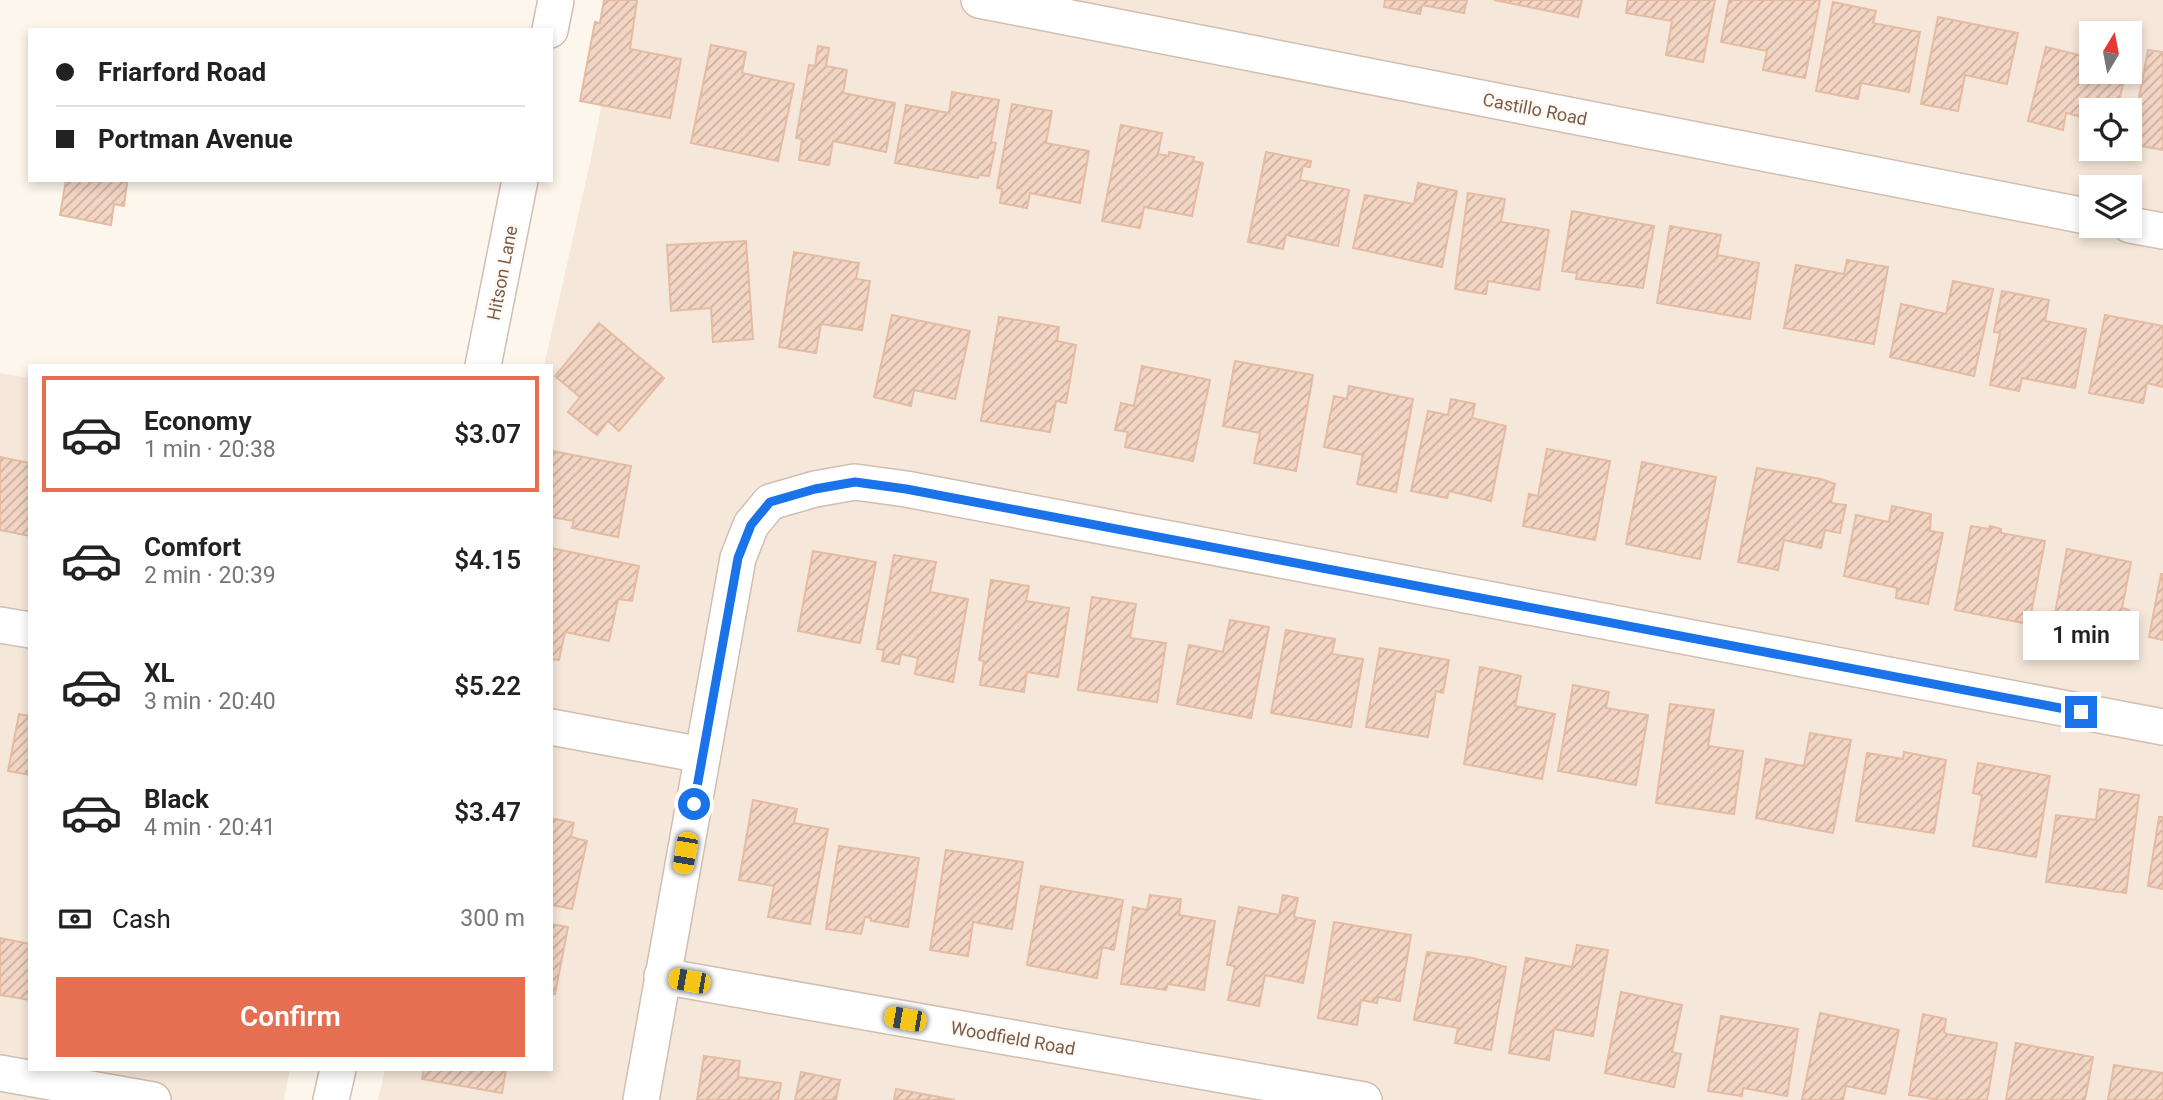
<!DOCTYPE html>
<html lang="en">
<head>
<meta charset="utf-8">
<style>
  :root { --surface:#fff; --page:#f2f2f2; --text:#222; --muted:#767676; --line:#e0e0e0; --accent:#e76f51 }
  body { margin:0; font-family:Roboto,sans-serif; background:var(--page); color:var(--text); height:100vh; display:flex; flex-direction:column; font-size:26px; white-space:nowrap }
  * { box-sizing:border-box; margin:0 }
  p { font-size:23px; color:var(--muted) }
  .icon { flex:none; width:38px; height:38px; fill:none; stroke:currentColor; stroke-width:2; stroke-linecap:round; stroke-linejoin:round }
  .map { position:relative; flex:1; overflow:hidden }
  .sheet { position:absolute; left:28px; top:364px; width:525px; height:707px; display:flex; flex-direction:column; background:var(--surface); border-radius:0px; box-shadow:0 4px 10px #0003 }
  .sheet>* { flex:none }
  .banner { position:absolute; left:28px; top:28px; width:525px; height:154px; border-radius:0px; box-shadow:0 4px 10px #0003; display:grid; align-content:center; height:154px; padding:0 28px; background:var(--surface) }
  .needle { width:46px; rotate:10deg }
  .controls { position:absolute; left:2079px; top:21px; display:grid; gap:14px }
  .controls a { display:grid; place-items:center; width:63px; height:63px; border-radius:0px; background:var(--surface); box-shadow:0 4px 10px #0003; font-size:35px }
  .end { position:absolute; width:32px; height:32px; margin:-16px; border:9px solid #1a73e8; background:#fff; box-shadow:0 0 0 4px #fff }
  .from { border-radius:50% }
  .bubble { position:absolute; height:49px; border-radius:0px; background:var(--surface); box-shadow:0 4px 10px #0003; font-size:23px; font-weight:600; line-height:49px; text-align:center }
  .car { position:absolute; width:21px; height:42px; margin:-21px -10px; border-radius:9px; box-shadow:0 0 5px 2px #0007; background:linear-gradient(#f5c518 24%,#345 0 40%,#f5c518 0 76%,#345 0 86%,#f5c518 0) }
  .banner b { display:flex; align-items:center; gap:24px; height:66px; font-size:26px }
  .banner b+b { border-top:2px solid var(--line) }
  .banner i { width:18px; height:18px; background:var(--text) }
  ul { padding:12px 0 0; list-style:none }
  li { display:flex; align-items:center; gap:21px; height:116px; margin:0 14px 10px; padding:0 14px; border:4px solid transparent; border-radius:0px }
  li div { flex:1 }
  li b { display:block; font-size:26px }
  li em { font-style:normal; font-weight:600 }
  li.current { border-color:var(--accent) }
  li>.icon { width:63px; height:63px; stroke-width:1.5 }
  .pay { display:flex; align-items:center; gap:18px; height:77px; padding:0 28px; font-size:26px }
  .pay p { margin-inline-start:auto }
  .button { display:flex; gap:14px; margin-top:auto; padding:14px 28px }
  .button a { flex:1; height:80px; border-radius:0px; background:var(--accent); color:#fff; font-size:28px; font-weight:600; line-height:80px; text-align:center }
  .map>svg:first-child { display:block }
  .residential { fill:#f5e8da; fill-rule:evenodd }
  .building { fill:url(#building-hatch); stroke:#e6bba3; stroke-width:2 }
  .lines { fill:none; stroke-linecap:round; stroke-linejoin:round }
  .minor-casing { stroke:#d1beb0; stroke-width:38 }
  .minor { stroke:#fff; stroke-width:35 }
  .route { stroke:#1a73e8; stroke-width:9 }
  .labels { text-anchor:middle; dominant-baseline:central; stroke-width:5; stroke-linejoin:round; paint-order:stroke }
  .street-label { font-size:18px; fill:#7a5c4d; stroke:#fffaf3 }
</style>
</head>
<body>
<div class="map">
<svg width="2163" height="1100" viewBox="0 0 2163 1100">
  <defs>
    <pattern id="building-hatch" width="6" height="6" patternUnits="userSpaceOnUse" patternTransform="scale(1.75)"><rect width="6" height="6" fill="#f3d5c3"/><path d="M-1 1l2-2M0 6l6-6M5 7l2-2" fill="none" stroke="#cab0a1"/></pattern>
  </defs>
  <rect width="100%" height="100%" fill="#fdf6ec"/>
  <g class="residential">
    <path d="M622,0H2163V1100H378L385,1069H551V366H544L591,158ZM2091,33H2130V72H2091ZM2091,110H2130V149H2091ZM2091,187H2130V226H2091Z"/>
    <polygon points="0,373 30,378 30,1069 290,1069 284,1100 0,1100"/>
  </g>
  <g class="building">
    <polygon points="604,0 637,0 630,49 681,59 670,118 580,101 595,22 600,23"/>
    <polygon points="1385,0 1467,0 1464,13 1422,5 1420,14 1384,7"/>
    <polygon points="1494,0 1582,0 1578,17"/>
    <polygon points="1628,0 1715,0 1703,62 1666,55 1672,21 1626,13"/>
    <polygon points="1729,0 1820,0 1805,78 1763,70 1767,51 1721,42"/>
    <polygon points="1833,2 1876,11 1873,23 1920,32 1909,92 1861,83 1858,99 1816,91"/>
    <polygon points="1938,17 2018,33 2007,84 1965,75 1958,111 1921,104"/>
    <polygon points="711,45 746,52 742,73 794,84 778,161 691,143"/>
    <polygon points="818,46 829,48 826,66 847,70 843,93 895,103 886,152 833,141 829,165 799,160 802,139 796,138 809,65 815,66"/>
    <polygon points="2046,47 2088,57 2091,72 2126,72 2117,110 2091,110 2091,119 2066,113 2063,130 2028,121"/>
    <polygon points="2148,50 2163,52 2163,150 2130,144"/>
    <polygon points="952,92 999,100 991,142 996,143 989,176 979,175 978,178 895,163 906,105 949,113"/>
    <polygon points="1012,104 1052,111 1046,143 1089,151 1080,203 1030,193 1027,208 1000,203 1002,189 997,188"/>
    <polygon points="1121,125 1162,133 1158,154 1169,156 1169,152 1194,157 1193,161 1203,163 1192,216 1144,207 1140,228 1102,221"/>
    <polygon points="1266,152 1311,161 1310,167 1303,166 1300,180 1349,190 1338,246 1286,235 1283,249 1248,242"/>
    <polygon points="66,180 121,180 127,183 124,206 114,204 111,225 60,215"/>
    <polygon points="1418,183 1457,191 1442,267 1353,248 1365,195 1414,204"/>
    <polygon points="1468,193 1505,199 1501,222 1549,230 1539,290 1488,281 1486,294 1455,289"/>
    <polygon points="1572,211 1654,226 1643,288 1576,279 1577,273 1562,271"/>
    <polygon points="1670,226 1721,235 1717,255 1759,263 1750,319 1657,303"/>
    <polygon points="746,241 753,339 713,342 711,308 671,311 667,245"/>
    <polygon points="794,252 859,263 856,279 870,281 862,330 821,324 816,353 779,347"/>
    <polygon points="1847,260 1888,267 1874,344 1784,328 1796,265 1844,274"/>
    <polygon points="1953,281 1993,289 1974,376 1890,357 1901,304 1946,314"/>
    <polygon points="2002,291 2049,300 2045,321 2086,329 2075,388 2022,378 2019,391 1990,385 2000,333 1994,332"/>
    <polygon points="892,315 970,331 955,399 914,390 911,406 874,397"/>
    <polygon points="2105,315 2163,326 2163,387 2147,383 2143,403 2089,393"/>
    <polygon points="999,317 1059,327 1057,341 1076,345 1066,403 1056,401 1050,432 981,421"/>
    <polygon points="599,323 664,378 619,431 608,421 597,435 568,412 580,397 555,376"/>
    <polygon points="1235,361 1313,375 1296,471 1254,463 1260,433 1223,426"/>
    <polygon points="1142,366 1210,380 1193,461 1125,447 1128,432 1115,430 1121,403 1134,406"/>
    <polygon points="1349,386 1413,399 1396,492 1357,484 1363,455 1324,447 1334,396 1347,399"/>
    <polygon points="1451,399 1475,404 1472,418 1506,426 1491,501 1449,491 1447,498 1411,491 1428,411 1448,415"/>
    <polygon points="1547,449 1610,461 1595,540 1523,526 1529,494 1538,496"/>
    <polygon points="552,451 631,466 618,537 572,528 574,521 551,517"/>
    <polygon points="0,457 30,463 30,536 0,530"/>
    <polygon points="1642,462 1716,477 1700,559 1626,544"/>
    <polygon points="1757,468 1821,479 1835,484 1831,503 1846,505 1840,533 1825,530 1821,548 1784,540 1778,570 1738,562"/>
    <polygon points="1892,506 1931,514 1930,531 1943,533 1928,604 1896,598 1897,588 1844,576 1856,515 1889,522"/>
    <polygon points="1971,526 1989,529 1990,526 2001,529 2001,533 2045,541 2029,624 1955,610"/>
    <polygon points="551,548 639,566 632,601 618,599 609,641 565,632 559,660 551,659"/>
    <polygon points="2067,549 2131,562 2122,608 2129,610 2123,642 2052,629"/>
    <polygon points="813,551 876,562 860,643 798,631"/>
    <polygon points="894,555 936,562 930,592 968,599 953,682 915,674 918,658 901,654 899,664 882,661 884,650 877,649"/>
    <polygon points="2161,574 2163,574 2163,640 2149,637"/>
    <polygon points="991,580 1029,586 1026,601 1069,608 1058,677 1027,672 1024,692 980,685 984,661 979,660"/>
    <polygon points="1092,597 1136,604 1130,638 1166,643 1157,702 1078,690"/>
    <polygon points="1230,620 1269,627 1251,718 1177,704 1189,645 1223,652"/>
    <polygon points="1286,630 1335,639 1332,654 1363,659 1351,727 1271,713"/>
    <polygon points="1380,648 1449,660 1443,693 1436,691 1428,737 1366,727"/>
    <polygon points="1480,667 1521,676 1515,706 1555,714 1542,779 1464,764"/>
    <polygon points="1573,685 1609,692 1606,708 1648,715 1636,785 1558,771"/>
    <polygon points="1670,704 1714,710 1708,746 1743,751 1734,814 1656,803"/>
    <polygon points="19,714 30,716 30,775 8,771"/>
    <polygon points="1810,733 1851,740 1833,833 1756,818 1766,759 1804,766"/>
    <polygon points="1904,752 1946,760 1934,833 1856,821 1867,753 1903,759"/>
    <polygon points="1978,763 2050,776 2036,857 1973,846 1982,795 1973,793"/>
    <polygon points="2100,789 2139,795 2126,893 2046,882 2056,815 2096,820"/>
    <polygon points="753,800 797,809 794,823 828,829 810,924 768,917 774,886 739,880"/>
    <polygon points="2159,817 2163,817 2163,889 2148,886"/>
    <polygon points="551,818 574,823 571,837 587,841 572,909 551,905"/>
    <polygon points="839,846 919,858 908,927 871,921 871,918 865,917 861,934 826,929"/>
    <polygon points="946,850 1023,862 1012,929 973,922 968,956 930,950"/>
    <polygon points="1041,886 1123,900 1114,950 1102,947 1097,978 1027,965"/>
    <polygon points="1150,895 1181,899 1179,915 1215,921 1204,990 1168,984 1166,990 1121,984 1133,907 1147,910"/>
    <polygon points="1283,895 1298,898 1294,917 1315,921 1303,983 1265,975 1259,1006 1228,1000 1235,966 1227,965 1239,907 1279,915"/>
    <polygon points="1334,922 1411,935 1400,1001 1378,997 1377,1003 1361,1000 1357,1025 1318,1018"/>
    <polygon points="551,924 568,927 555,994 551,994"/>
    <polygon points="0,938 30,944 30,1000 0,995"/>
    <polygon points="1577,945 1608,950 1593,1036 1554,1029 1549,1060 1509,1053 1526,958 1572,967"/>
    <polygon points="1427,952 1473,958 1506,967 1491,1050 1455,1043 1458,1028 1414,1020"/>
    <polygon points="1621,992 1682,1005 1672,1052 1681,1054 1674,1087 1605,1073"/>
    <polygon points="1820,1013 1899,1030 1885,1094 1846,1086 1843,1100 1802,1100"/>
    <polygon points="1923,1014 1946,1019 1944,1032 1947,1034 1997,1043 1987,1100 1940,1100 1909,1095"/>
    <polygon points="1721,1016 1798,1029 1787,1096 1743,1088 1742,1096 1708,1091"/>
    <polygon points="2016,1043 2093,1057 2085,1100 2006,1100"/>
    <polygon points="704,1056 740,1061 738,1077 781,1083 778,1100 697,1100"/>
    <polygon points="2114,1065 2163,1073 2163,1100 2108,1100"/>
    <polygon points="424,1069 506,1069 502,1093 422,1079"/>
    <polygon points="801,1072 840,1080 836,1100 795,1100"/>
    <polygon points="896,1089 955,1100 894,1100"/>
  </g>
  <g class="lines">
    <defs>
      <g id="minor">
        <polyline points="979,0 2091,217"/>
        <polyline points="550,30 556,0"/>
        <polyline points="2130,225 2163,231"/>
        <polyline points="483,366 520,180"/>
        <polyline points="0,625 30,630"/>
        <polyline points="551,727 702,755"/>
        <polyline points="662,976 1364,1100"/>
        <polyline points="0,1073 153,1100"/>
        <polyline points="331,1100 338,1069"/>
        <polyline points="641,1100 738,558 751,525 770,502 815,489 855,482 906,489 2163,727"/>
      </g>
    </defs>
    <use href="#minor" class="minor-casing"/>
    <use href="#minor" class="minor"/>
  </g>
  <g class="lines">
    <polyline class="route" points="694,804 738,558 751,525 770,502 815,489 855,482 906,489 2081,712"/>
  </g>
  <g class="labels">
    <g class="street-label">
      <text transform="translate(1535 109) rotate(11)">Castillo Road</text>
      <text transform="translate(502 273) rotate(-79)">Hitson Lane</text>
      <text transform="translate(1013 1038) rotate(10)">Woodfield Road</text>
    </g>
  </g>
</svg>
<div class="controls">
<a><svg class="needle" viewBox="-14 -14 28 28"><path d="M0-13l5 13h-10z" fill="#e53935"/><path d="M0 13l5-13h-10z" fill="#767676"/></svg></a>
<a><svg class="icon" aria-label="locate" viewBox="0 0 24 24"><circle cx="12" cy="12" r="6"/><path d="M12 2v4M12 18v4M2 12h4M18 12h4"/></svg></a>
<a><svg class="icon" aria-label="layers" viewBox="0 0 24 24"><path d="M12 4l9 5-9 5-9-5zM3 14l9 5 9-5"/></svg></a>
</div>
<i class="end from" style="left:694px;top:804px"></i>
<i class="end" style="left:2081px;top:712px"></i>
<div class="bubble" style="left:2023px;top:611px;width:116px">1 min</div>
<i class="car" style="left:685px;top:853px;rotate:190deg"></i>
<i class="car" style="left:689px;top:981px;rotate:280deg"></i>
<i class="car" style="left:905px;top:1019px;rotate:280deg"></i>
<div class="banner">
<b><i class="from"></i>Friarford Road</b>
<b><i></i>Portman Avenue</b>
</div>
<section class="sheet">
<ul>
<li class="current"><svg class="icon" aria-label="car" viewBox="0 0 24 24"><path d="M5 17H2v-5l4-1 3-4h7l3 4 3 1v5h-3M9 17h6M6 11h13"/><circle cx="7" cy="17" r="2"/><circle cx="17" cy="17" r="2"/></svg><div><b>Economy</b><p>1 min · 20:38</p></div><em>$3.07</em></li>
<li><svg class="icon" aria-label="car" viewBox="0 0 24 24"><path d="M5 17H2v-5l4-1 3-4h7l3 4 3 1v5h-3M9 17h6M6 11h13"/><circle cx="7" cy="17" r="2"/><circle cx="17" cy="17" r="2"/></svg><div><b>Comfort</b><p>2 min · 20:39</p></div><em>$4.15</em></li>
<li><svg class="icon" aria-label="car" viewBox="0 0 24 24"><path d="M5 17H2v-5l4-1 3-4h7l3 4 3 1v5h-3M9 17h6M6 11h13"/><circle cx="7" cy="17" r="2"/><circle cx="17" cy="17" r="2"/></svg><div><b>XL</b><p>3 min · 20:40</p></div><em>$5.22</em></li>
<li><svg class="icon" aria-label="car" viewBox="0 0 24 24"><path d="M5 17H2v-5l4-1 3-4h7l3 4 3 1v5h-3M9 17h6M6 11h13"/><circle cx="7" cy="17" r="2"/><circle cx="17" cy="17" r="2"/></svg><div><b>Black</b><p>4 min · 20:41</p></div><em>$3.47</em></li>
</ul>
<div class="pay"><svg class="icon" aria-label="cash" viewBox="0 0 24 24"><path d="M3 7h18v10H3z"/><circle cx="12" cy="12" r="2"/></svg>Cash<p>300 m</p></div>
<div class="button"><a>Confirm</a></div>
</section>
</div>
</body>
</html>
